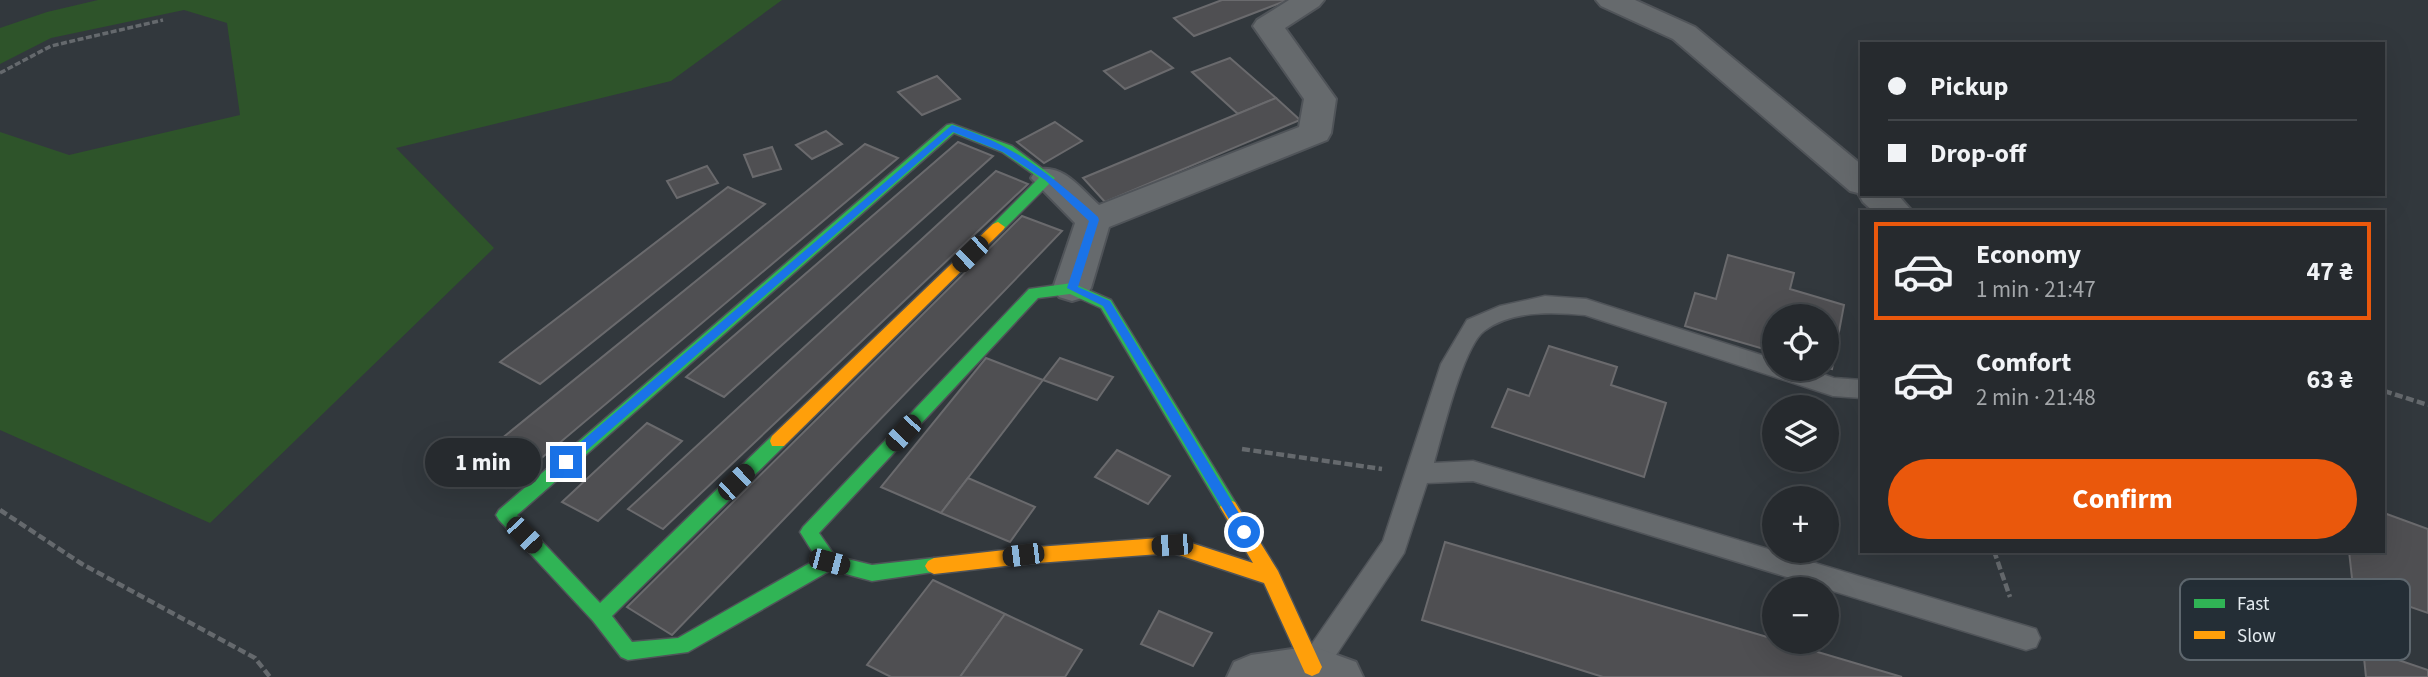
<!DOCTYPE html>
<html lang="en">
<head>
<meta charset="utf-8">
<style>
  :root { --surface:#262a2e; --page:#2e3236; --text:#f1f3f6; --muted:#a4a7aa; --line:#42464a; --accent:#ea580c }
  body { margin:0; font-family:"Source Sans 3",sans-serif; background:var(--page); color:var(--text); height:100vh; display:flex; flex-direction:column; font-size:26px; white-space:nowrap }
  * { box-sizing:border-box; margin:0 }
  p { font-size:23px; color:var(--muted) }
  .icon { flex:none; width:38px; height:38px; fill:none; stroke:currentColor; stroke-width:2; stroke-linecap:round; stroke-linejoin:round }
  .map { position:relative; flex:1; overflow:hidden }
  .panel { position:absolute; left:1860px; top:210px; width:525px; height:343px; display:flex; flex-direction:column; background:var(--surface); border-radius:0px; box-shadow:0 7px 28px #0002,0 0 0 2px var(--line) }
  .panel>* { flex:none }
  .banner { position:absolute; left:1860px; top:42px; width:525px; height:154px; border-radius:0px; box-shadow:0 7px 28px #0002,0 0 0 2px var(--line); display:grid; align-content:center; height:154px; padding:0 28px; background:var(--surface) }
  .fabs { position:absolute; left:1762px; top:304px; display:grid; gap:14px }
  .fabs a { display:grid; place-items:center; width:77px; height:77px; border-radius:50%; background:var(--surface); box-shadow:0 7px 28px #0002,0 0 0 2px var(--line); font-size:35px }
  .end { position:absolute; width:32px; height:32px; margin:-16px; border:9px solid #1a73e8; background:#fff; box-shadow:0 0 0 4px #fff }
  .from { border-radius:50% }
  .bubble { position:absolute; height:49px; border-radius:24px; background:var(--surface); box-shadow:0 7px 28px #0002,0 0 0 2px var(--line); font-size:23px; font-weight:700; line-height:49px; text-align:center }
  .car { position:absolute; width:21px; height:42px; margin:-21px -10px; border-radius:9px; box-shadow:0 0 5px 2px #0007; background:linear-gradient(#222 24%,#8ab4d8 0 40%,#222 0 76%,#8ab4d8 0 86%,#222 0) }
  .banner b { display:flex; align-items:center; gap:24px; height:66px; font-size:26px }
  .banner b+b { border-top:2px solid var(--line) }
  .banner i { width:18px; height:18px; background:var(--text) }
  ul { padding:12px 0 0; list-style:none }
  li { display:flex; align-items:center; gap:21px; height:98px; margin:0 14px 10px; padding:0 14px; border:4px solid transparent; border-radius:0px }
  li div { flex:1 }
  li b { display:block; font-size:26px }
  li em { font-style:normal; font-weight:700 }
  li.on { border-color:var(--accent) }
  li>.icon { width:63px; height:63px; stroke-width:1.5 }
  .cta { display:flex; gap:14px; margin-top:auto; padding:14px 28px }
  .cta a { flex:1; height:80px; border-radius:42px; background:var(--accent); color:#fff; font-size:28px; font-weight:700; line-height:80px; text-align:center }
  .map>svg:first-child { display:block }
  .green { fill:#2e542a }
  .building { fill:#4f4f52; stroke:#6a6a6d; stroke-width:2 }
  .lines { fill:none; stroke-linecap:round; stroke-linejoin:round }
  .lane-casing { stroke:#505459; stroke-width:3 }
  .street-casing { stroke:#505459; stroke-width:4 }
  .fast-casing { stroke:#505459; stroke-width:3 }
  .slow-casing { stroke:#505459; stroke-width:3 }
  .path-far1 { stroke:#65696d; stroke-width:3.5; stroke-dasharray:6 2.5; stroke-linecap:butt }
  .path { stroke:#65696d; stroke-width:4.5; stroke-dasharray:8 3.5; stroke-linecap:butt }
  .lane { fill:#666a6d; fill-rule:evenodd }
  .street { fill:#666a6d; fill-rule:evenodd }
  .fast { fill:#30b455; fill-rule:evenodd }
  .slow { fill:#ff9f0a; fill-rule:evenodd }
  .route { fill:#1a73e8 }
  .key { fill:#242e36; stroke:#5e676e; stroke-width:2 }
  .key-label { font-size:19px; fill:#e4ebf0 }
</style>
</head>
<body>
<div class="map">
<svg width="2428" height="677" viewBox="0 0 2428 677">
  <rect width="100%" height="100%" fill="#32383d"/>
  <polygon class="green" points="98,0 782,0 671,81 396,148 494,248 210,523 0,430 0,132 69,155 240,115 227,23 184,10 51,38 0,64 0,28 47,12"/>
  <g class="building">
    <polygon points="1222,0 1288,0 1194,36 1174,18"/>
    <polygon points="1151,51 1173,68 1125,89 1104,71"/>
    <polygon points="1230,58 1276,98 1238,114 1192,72"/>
    <polygon points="937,76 960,99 922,115 898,92"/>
    <polygon points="1276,98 1300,120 1105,202 1083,178"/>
    <polygon points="1055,122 1082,141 1044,163 1017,142"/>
    <polygon points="826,131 842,144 812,159 796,145"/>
    <polygon points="958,142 993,156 724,397 686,377"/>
    <polygon points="865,144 898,158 506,488 469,465"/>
    <polygon points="772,147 781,169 753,177 744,155"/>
    <polygon points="707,166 718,183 677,198 667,181"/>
    <polygon points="996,171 1028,184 663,529 628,509"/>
    <polygon points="728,187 765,204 540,384 500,362"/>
    <polygon points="1022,216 1062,231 672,635 627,607"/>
    <polygon points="1728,255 1794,273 1790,289 1844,305 1832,369 1827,368 1827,317 1774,317 1774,352 1685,326 1695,293 1716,299"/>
    <polygon points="1549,346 1617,367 1611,385 1666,403 1644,477 1492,427 1508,389 1529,396"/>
    <polygon points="986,358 1043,380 941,513 881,487"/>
    <polygon points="1060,358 1113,377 1097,400 1043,380"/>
    <polygon points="647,423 682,441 598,521 562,502"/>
    <polygon points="1117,450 1170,476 1148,504 1095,477"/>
    <polygon points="968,478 1035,507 1010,542 941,513"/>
    <polygon points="2384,513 2428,529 2428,613 2353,587 2349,551 2384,551"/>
    <polygon points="1445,542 1774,639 1774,642 1784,642 1902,677 1603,677 1422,620"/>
    <polygon points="933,580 1005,614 960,677 891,677 867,665"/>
    <polygon points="1159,611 1212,633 1193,666 1141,644"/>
    <polygon points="1005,614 1082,650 1065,677 960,677"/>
    <polygon points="2363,648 2428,670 2428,677 2366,677"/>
  </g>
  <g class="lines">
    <defs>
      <path id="lane" d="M1545,296L1586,299L1774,359V369H1807L1834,378L1862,380V398L1833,396L1585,315C1553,312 1512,310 1484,331C1463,347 1442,435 1434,463L1473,461L2026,626L2036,629L2040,638L2036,647L2026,650L1473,481L1427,483L1404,553L1322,676H1302L1298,667L1302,658L1383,541L1441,364L1467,320L1500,306Z"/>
      <g id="street">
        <path d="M1289,0H1324L1319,6L1285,28L1336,99L1331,133L1327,140L1109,227L1091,288L1085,297L1072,301L1059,297L1053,288L1075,223L1031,178L1036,170C1063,163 1080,188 1099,205L1299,127L1304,99L1253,26L1257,20Z"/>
        <polygon points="1596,0 1635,0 1695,27 1862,165 1862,194 1897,194 1913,212 1874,212 1863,202 1858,193 1850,191 1673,39 1601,6"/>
        <polygon points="1312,646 1356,662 1363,677 1227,677 1234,662 1251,655"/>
      </g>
      <polygon id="fast" points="952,124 1012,146 1055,178 1003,230 993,230 991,227 993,224 1039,178 1002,152 954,133 517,515 600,603 772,436 784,436 786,441 784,446 612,616 632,642 678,638 817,559 800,532 803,527 1029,289 1072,283 1111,300 1235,502 1238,507 1235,512 1229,514 1223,512 1101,308 1070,294 1038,298 819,533 835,556 872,565 934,558 940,561 943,566 940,571 872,581 831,570 688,652 628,660 621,657 593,621 499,520 496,515 499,510 947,125"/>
      <g id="slow">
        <polygon points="998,222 1005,227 1003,230 784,446 772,446 770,441 772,436 993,224"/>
        <polygon points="1229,500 1235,502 1278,571 1322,667 1319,673 1312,676 1305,673 1264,583 1173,553 1023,564 934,574 928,571 925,566 928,561 934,558 1023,548 1173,537 1253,563 1220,507 1223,502"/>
      </g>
    </defs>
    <use href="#lane" class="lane-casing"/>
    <use href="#street" class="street-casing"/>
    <use href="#fast" class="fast-casing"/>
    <use href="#slow" class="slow-casing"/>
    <polyline class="path-far1" points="0,73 51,46 163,20"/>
    <g class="path">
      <polyline points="2384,391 2428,405"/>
      <polyline points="1242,449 1382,469"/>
      <polyline points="0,510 82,564 255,658 270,677"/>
      <polyline points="1994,551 2010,597"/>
    </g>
    <use href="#lane" class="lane"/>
    <use href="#street" class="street"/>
    <use href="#fast" class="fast"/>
    <use href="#slow" class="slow"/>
  </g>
  <path class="route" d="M952,125C1013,144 1051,175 1098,217L1099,220L1078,287L1110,301L1248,528V536H1239L1103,306L1067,288L1089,221L1045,180L1003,152L953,132L570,465H562V458Z"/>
  <rect x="2180" y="579" width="230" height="81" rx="10" class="key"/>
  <rect x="2194" y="599" width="31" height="9" fill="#30b455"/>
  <rect x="2194" y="631" width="31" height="8" fill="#ff9f0a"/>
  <g class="key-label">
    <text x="2237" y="610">Fast</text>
    <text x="2237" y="642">Slow</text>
  </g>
</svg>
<div class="fabs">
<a><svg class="icon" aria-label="locate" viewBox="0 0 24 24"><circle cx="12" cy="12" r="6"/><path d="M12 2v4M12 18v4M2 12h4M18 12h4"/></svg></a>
<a><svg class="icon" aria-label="layers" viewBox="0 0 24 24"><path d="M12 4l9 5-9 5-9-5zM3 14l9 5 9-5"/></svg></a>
<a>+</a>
<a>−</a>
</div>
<i class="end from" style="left:1244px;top:532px"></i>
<i class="end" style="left:566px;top:462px"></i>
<div class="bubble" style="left:425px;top:438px;width:116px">1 min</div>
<i class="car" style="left:970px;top:254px;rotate:226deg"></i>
<i class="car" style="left:903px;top:433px;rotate:223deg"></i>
<i class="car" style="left:736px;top:482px;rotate:46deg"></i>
<i class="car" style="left:524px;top:535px;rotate:136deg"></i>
<i class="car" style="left:1172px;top:545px;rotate:266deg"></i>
<i class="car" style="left:1023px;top:555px;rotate:263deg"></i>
<i class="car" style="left:829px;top:562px;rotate:105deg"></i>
<div class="banner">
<b><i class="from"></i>Pickup</b>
<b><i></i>Drop-off</b>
</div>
<section class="panel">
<ul>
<li class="on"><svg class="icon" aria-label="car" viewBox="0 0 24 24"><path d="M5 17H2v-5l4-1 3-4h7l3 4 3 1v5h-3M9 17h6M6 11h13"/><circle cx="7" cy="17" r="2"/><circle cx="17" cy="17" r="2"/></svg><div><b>Economy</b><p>1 min · 21:47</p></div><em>47 ₴</em></li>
<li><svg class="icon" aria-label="car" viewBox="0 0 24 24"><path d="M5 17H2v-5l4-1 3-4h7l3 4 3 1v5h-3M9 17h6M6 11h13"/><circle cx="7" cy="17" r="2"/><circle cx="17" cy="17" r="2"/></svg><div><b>Comfort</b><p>2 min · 21:48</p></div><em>63 ₴</em></li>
</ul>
<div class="cta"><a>Confirm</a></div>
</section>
</div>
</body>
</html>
